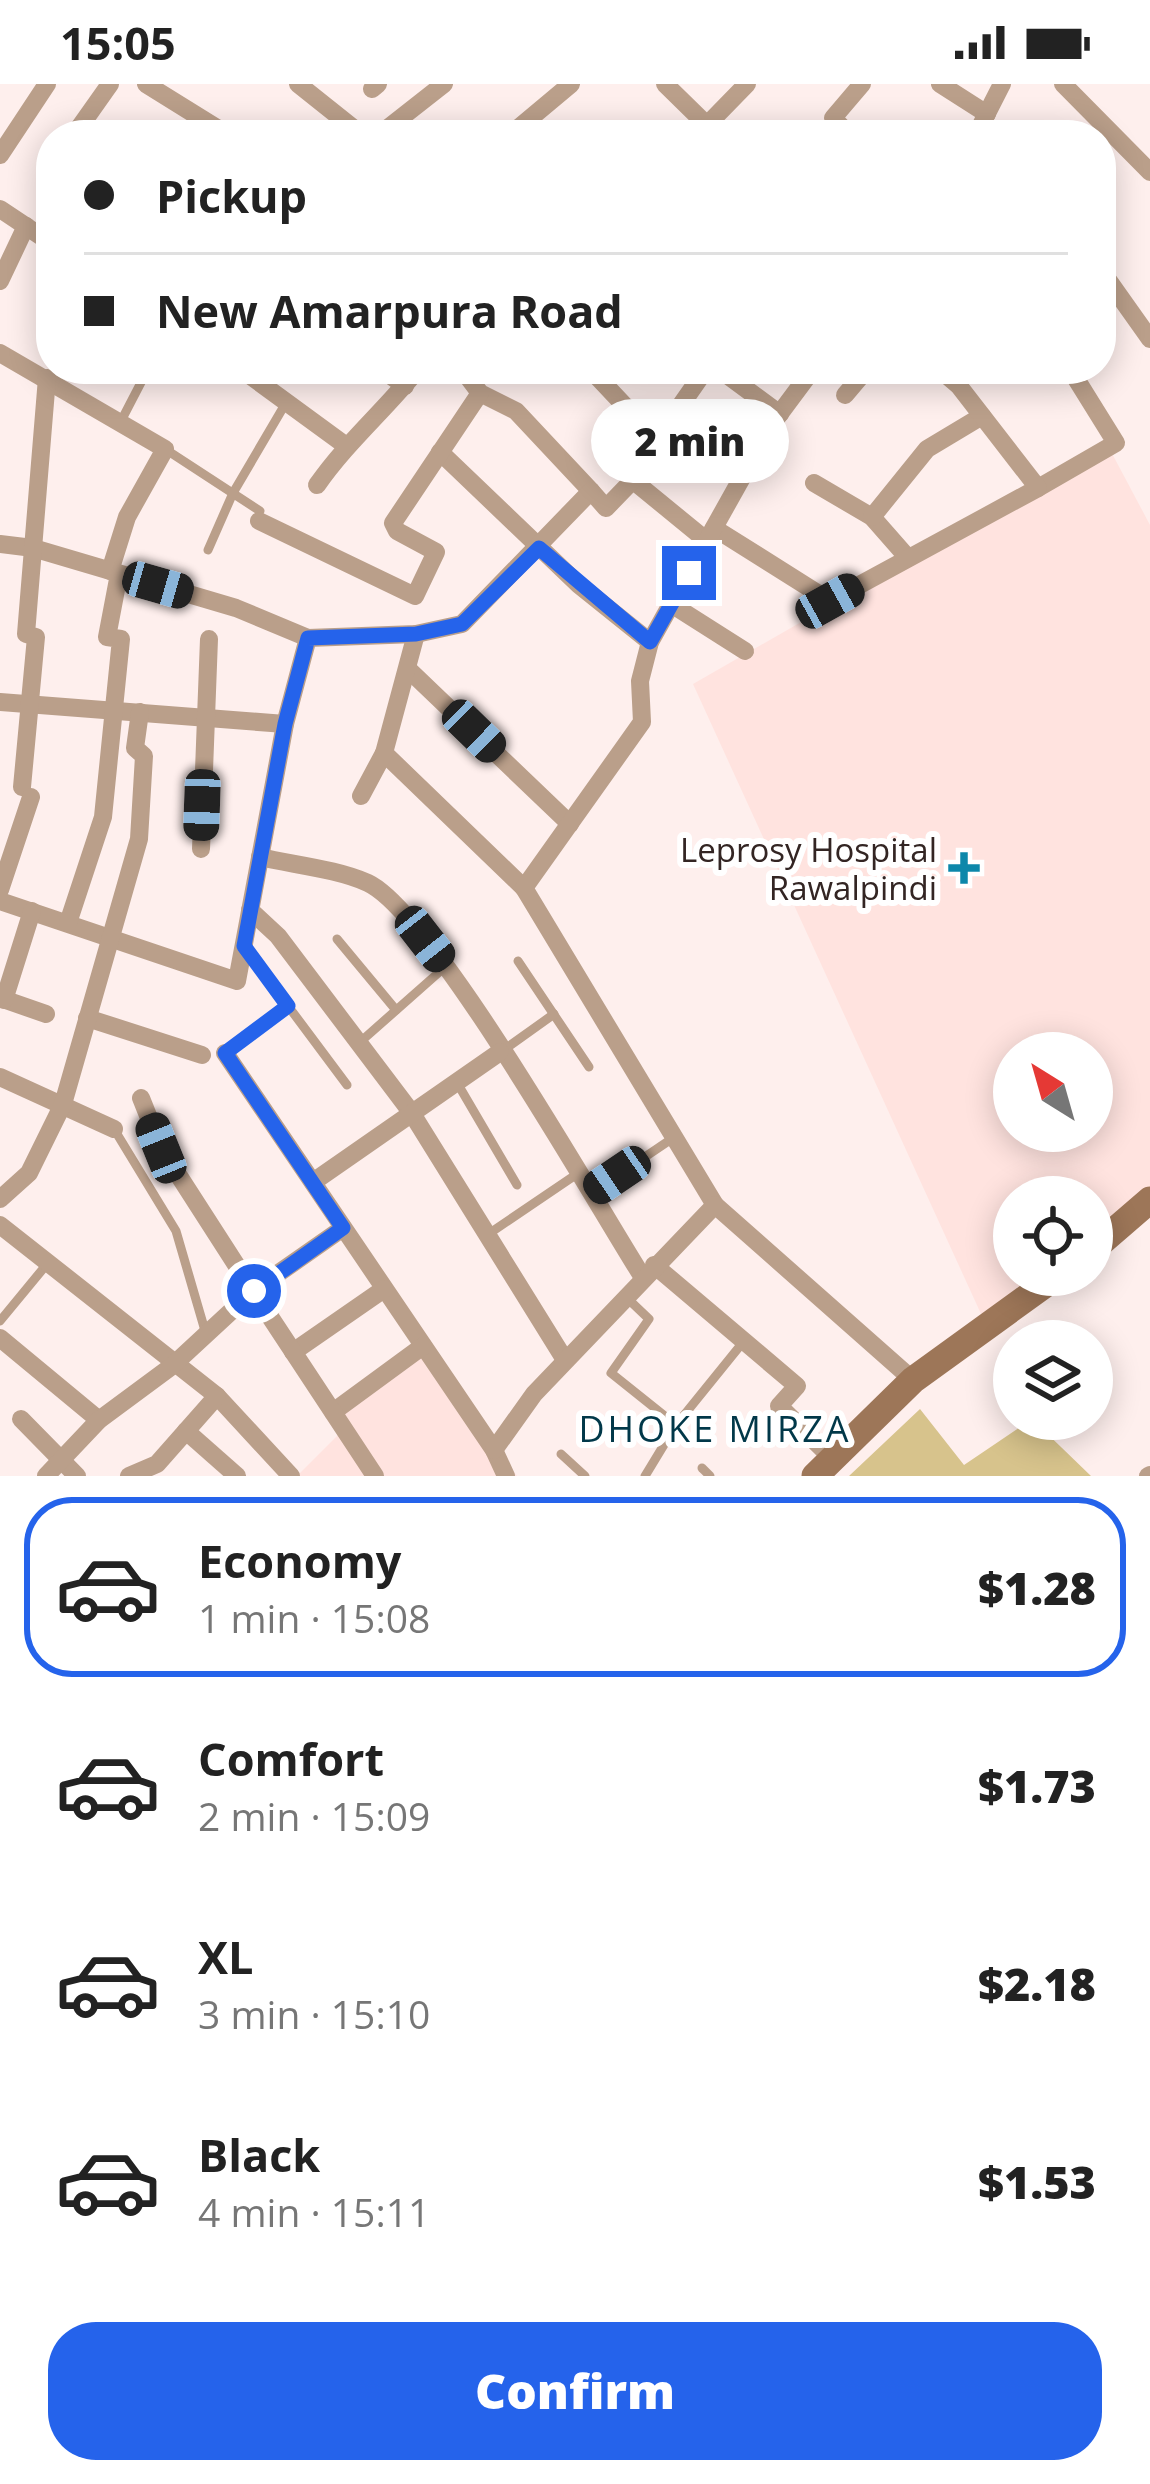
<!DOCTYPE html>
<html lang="en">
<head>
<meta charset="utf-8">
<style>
  :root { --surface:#fff; --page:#f2f2f2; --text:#222; --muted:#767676; --line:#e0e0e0; --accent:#2563eb }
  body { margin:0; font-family:"Open Sans",sans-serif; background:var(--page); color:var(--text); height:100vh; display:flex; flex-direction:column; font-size:45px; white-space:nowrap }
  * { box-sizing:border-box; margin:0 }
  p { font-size:39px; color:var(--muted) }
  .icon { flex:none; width:66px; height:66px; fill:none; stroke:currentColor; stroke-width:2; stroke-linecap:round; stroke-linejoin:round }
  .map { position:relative; height:1392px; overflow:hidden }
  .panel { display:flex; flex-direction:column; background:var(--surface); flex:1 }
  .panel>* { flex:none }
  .guide { position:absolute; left:36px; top:36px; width:1080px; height:264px; border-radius:48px; box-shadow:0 6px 30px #0003; display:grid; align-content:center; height:264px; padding:0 48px; background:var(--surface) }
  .needle { width:78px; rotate:323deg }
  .fabs { position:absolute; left:993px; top:948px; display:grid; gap:24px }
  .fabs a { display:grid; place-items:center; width:120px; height:120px; border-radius:50%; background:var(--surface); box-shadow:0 6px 30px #0003; font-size:60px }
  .end { position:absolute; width:54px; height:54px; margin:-27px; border:15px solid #2563eb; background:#fff; box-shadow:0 0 0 6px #fff }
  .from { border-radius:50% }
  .bubble { position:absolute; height:84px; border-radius:42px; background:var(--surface); box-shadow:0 6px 30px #0003; font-size:39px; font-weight:800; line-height:84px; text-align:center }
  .car { position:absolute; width:36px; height:72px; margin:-36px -18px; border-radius:15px; box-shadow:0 0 9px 3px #0007; background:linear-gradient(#222 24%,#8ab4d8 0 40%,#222 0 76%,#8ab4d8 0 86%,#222 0) }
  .guide b { display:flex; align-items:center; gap:42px; height:114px; font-size:45px }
  .guide b+b { border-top:3px solid var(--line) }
  .guide i { width:30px; height:30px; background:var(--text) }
  ul { padding:21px 0 0; list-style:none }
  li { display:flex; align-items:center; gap:36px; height:180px; margin:0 24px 18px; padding:0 24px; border:6px solid transparent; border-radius:48px }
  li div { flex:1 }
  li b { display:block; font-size:45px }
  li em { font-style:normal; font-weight:800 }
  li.active { border-color:var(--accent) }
  li>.icon { width:108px; height:108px; stroke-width:1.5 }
  .action { display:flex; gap:24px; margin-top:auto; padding:24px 48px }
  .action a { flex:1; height:138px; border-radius:48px; background:var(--accent); color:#fff; font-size:48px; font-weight:800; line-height:138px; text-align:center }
  .status { display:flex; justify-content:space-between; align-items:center; height:84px; padding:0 60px; background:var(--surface); direction:ltr }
  .status svg { height:33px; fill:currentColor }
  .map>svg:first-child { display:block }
  .built { fill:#ffe3df; fill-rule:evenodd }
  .green { fill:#d7c38c }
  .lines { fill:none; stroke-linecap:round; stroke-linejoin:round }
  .lane { stroke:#ba9f8a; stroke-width:9 }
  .street { stroke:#ba9f8a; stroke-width:18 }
  .secondary { stroke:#9d7658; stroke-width:27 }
  .route { stroke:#2563eb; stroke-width:15 }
  .poi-dot { fill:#0c87aa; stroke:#fff; stroke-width:4.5 }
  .labels { text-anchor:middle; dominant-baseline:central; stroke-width:12; stroke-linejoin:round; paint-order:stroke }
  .poi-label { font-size:33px; fill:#332523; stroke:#fff; text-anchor:end }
  .neighbourhood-label { font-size:36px; letter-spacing:3px; fill:#013849; stroke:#fff }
</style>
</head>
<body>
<div class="status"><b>15:05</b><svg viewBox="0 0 49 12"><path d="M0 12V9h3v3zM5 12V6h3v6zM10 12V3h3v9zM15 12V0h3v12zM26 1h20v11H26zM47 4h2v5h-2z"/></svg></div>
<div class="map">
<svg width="1150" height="1392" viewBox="0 0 1150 1392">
  <rect width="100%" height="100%" fill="#feefed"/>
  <g class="built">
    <path d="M1108,362L1150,441V1116L1092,1166V1113H1014V1191H1058L987,1243L693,600ZM1014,969H1092V1047H1014Z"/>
    <polygon points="419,1266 517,1392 297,1392 337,1352 342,1325"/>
  </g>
  <polygon class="green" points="920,1325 964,1381 1032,1335 1091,1392 849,1392"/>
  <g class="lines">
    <g class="lane">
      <polyline points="120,339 148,285"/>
      <polyline points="165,365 260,427"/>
      <polyline points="208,466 233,409 287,317"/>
      <polyline points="337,855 396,926"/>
      <polyline points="247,867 347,1001"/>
      <polyline points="518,877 589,983"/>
      <polyline points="359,959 445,883"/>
      <polyline points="505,965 554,930"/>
      <polyline points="225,969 288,922"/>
      <polyline points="456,997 517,1101"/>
      <polyline points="114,1045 176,1147 206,1250"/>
      <polyline points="590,1110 673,1054"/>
      <polyline points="487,1151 577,1090"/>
      <polyline points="627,1214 649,1235 611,1289 676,1341"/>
      <polyline points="0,1237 47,1180"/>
      <polyline points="561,1370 585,1392"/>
      <polyline points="702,1384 710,1392"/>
      <polyline points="645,1392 676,1341 744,1257"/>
    </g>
    <g class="street">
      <polyline points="146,0 228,51"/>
      <polyline points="298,0 362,51"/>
      <polyline points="665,0 717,51"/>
      <polyline points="940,0 987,30"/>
      <polyline points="1063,0 1150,88"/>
      <polyline points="372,5 378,0"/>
      <polyline points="707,41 747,0"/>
      <polyline points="74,51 110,0"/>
      <polyline points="379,51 444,0"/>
      <polyline points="510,51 571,0"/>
      <polyline points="850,51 833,34 862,0"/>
      <polyline points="976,51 1002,0"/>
      <polyline points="0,71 47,0"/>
      <polyline points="45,91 51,83"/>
      <polyline points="0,125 51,159"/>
      <polyline points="1101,186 1150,255"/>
      <polyline points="0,197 26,142"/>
      <polyline points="0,269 165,365 127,433 110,487"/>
      <polyline points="241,285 345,361"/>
      <polyline points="381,285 405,302"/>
      <polyline points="462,285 480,309 516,327 591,407"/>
      <polyline points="590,285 657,356"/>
      <polyline points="706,285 630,394 707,457"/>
      <polyline points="719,285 780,330"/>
      <polyline points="845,311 867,285"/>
      <polyline points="440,368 579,501 650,558"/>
      <polyline points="814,399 872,433 908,474"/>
      <path d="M317,401C347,358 385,326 418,285"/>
      <polyline points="1038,404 1116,359 1070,285"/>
      <polyline points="872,433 927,365 982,332"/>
      <polyline points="259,437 415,512 436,468 397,447 393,439 480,309"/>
      <polyline points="714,444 830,517 1038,404 959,302 939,285"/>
      <polyline points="0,460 33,464 236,524 308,554 416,550 462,540 591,407 606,424 633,396"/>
      <polyline points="671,520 745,567"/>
      <polyline points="409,586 570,740"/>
      <polyline points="0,618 285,640"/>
      <polyline points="384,669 524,804"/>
      <polyline points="22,703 36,553 26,550 47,294"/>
      <polyline points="361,712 384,669 416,550"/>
      <polyline points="201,765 209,555"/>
      <path d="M260,773C294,781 337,785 368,799C432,829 595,1118 642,1192"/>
      <polyline points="0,806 31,713"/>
      <polyline points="0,817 237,897 285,640 308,554"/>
      <polyline points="250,826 278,852 411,1028 565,1276"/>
      <polyline points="68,839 103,733 121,555 107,553 119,490"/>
      <polyline points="0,914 46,930"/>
      <polyline points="4,916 32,827"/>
      <polyline points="87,934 202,971"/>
      <polyline points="225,969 494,1366 506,1392"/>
      <polyline points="0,993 114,1045"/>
      <polyline points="141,1014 161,1064 253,1207 343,1144"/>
      <polyline points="313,1098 500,968"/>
      <polyline points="0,1115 29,1089 63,1020 139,755 144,672 135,664 140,628"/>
      <polyline points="715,1121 524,804 642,638 640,597 650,558 772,340 813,285"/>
      <polyline points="0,1141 217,1312 291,1392"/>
      <polyline points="654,1181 797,1302 779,1322 833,1375"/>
      <polyline points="0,1254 99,1336"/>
      <polyline points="293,1268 384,1205"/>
      <polyline points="333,1328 423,1262"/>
      <polyline points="21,1335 77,1392"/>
      <polyline points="186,1347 237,1392"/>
      <polyline points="494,1366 534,1310 715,1121 913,1296"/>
      <polyline points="46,1392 99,1336 172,1282 253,1207 375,1392"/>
      <polyline points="129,1392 157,1380 217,1312"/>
      <polyline points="1148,1392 1150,1391"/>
    </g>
    <g class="secondary">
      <polyline points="1092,1166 1150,1116"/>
      <polyline points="815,1392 913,1296 1058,1191"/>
    </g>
  </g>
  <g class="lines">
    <polyline class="route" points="254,1207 343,1144 225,969 288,922 244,862 285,640 308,554 416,550 462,540 539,464 650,558 689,489"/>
  </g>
  <path class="poi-dot" d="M958 766h12v12h12v12h-12v12h-12v-12h-12v-12h12z"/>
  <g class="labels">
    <g class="poi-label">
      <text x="937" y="765">Leprosy Hospital<tspan x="937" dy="38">Rawalpindi</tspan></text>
    </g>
    <g class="neighbourhood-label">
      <text x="715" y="1344">DHOKE MIRZA</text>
    </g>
  </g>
</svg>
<div class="fabs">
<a><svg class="needle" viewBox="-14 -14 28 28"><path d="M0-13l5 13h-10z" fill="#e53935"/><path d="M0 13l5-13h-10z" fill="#767676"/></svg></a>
<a><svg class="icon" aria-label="locate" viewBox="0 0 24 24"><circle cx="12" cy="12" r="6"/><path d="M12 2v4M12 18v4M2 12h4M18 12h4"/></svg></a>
<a><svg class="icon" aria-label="layers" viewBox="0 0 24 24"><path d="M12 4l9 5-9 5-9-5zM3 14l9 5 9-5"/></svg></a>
</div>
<i class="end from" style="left:254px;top:1207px"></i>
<i class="end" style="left:689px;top:489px"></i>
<div class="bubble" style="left:591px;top:315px;width:198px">2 min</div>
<i class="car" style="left:158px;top:501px;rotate:106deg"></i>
<i class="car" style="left:830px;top:517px;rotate:61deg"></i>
<i class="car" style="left:474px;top:647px;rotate:134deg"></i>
<i class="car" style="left:202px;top:721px;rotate:182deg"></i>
<i class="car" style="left:425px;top:855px;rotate:142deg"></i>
<i class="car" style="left:161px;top:1064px;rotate:338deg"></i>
<i class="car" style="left:617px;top:1091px;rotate:236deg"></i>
<div class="guide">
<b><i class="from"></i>Pickup</b>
<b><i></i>New Amarpura Road</b>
</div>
</div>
<section class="panel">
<ul>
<li class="active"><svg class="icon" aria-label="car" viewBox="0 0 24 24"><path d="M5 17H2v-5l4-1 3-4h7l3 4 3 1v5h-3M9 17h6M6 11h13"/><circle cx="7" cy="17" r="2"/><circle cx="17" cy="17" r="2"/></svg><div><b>Economy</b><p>1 min · 15:08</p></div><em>$1.28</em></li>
<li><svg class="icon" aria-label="car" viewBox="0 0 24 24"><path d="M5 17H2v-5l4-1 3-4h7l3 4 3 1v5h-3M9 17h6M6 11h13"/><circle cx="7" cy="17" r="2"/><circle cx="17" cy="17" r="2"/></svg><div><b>Comfort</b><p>2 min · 15:09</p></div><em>$1.73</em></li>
<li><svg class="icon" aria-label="car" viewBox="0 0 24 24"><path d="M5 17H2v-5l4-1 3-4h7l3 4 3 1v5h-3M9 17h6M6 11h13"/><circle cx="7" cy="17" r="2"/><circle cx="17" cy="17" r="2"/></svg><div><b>XL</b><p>3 min · 15:10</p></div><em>$2.18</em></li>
<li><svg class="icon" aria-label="car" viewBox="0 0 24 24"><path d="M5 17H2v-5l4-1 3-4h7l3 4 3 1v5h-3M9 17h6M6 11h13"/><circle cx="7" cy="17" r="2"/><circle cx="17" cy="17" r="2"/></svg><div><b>Black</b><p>4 min · 15:11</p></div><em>$1.53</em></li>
</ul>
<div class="action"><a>Confirm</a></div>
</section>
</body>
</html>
